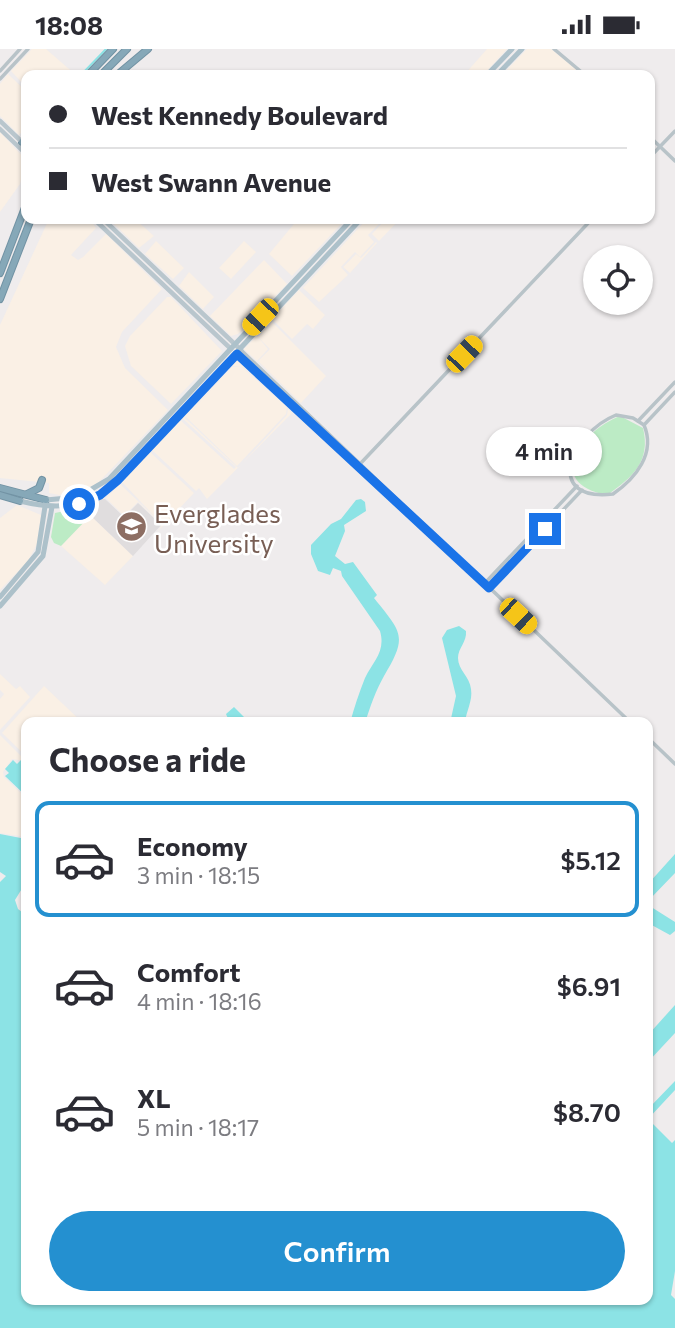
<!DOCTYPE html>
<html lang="en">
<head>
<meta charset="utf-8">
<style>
  :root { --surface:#fff; --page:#f7f7f7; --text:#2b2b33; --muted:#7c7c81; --line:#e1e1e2; --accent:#2490d0 }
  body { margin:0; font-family:Commissioner,sans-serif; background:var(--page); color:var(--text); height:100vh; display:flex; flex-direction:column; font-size:26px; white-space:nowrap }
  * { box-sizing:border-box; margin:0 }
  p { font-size:23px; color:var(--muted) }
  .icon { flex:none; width:38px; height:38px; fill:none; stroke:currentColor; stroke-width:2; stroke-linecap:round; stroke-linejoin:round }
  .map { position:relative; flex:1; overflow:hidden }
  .drawer { position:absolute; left:21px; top:668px; width:632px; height:588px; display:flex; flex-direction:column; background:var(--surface); border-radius:14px; box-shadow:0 2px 5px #0004 }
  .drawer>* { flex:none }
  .top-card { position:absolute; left:21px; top:21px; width:634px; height:154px; border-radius:14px; box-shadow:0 2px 5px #0004; display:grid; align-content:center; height:154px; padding:0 28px; background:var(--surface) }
  .tools { position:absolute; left:583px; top:196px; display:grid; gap:14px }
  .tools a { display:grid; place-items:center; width:70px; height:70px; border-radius:50%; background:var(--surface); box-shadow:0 2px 5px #0004; font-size:35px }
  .end { position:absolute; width:32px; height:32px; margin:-16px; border:9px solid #1a73e8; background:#fff; box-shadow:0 0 0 4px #fff }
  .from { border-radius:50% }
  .bubble { position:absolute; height:49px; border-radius:24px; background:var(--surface); box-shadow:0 2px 5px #0004; font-size:23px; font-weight:600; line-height:49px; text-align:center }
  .car { position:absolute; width:21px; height:42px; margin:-21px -10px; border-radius:9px; box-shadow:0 0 5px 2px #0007; background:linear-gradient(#f5c518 24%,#345 0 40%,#f5c518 0 76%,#345 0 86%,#f5c518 0) }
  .top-card b { display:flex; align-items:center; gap:24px; height:66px; font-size:26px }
  .top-card b+b { border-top:2px solid var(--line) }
  .top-card i { width:18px; height:18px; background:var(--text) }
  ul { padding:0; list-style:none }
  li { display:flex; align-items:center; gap:21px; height:116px; margin:0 14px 10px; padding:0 14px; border:4px solid transparent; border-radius:14px }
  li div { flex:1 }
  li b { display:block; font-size:26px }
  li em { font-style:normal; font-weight:600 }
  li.current { border-color:var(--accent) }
  li>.icon { width:63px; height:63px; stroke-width:1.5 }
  h2 { padding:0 28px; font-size:32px; line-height:84px }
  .primary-button { display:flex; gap:14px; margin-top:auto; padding:14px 28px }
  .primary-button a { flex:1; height:80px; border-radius:42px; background:var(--accent); color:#fff; font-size:28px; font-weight:600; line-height:80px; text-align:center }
  .status { display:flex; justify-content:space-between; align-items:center; height:49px; padding:0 35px; background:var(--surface); direction:ltr }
  .status svg { height:19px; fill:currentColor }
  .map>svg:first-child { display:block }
  .commercial { fill:#faf0e5 }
  .education { fill:#e0ddde }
  .green { fill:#bcebc5 }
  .water { fill:#8ce3e5 }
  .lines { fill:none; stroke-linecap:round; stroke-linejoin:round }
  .stream { stroke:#8ce3e5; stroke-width:2 }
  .motorway-casing { stroke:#7293a4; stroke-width:8 }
  .tertiary { stroke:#b8c3c8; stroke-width:3.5 }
  .secondary { stroke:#b9c6cd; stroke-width:4.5 }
  .primary { stroke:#adc1ca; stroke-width:5 }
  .motorway { stroke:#86a8b8; stroke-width:6 }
  .route { stroke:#1a73e8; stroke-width:9 }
  .labels { text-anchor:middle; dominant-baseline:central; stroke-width:5; stroke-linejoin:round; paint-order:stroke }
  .education-label { font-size:26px; fill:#785e54; stroke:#fff; text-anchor:start }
</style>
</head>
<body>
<div class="status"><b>18:08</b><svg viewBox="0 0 49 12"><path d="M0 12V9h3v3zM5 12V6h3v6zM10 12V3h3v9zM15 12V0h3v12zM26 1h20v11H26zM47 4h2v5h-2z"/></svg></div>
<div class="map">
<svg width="675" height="1279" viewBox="0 0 675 1279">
  <rect width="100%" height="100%" fill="#efeced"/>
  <g class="commercial">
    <polygon points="32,0 46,0 76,26 26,26 26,38 11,22"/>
    <polygon points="487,0 507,0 483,26 464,26"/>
    <polygon points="527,0 551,0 583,26 502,26"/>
    <polygon points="8,25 26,42 26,79 19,86 0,67 0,35"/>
    <polygon points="0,83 26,111 20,135 0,163"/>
    <polygon points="49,170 86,170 92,173 96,179 71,206 78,211 83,208 106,185 162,240 122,283 116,298 125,319 168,361 98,434 79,444 59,446 49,444 49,434 0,429 0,276"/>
    <polygon points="116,170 135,170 154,187 139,199 114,175"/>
    <polygon points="298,170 346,170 292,227 269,205"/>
    <polygon points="367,170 384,170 368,186 374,193 360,208 355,203 341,218 348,226 319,253 303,239"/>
    <polygon points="386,170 400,170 379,192 372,185"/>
    <polygon points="156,192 184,219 173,230 145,205"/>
    <polygon points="244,192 256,203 231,230 219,219"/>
    <polygon points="376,193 377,194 350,224 343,218 356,205 361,209"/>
    <polygon points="264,211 287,235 238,285 231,287 210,267"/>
    <polygon points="189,223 214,248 203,260 179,237"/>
    <polygon points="299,241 325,266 313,280 307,275 292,290 272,270"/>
    <polygon points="167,248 171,248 222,302 171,355 131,317 125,297 130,287"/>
    <polygon points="272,273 326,327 301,354 258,312 270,300 258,288"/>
    <polygon points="257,287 268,300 257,312 244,300"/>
    <polygon points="236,308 270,341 243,318 232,317 185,369 238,419 287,366 288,360 292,364 207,450 199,439 196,442 152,401 179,370 234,420 236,418 181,368"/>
    <polygon points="232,318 242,318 287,358 286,365 237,417 186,368"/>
    <polygon points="150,403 194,444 157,483 162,476 138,453 124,467 106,449 120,435 158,471 122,433"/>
    <polygon points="17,456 41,466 37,495 28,512 0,541 0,469"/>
    <polygon points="90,466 133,507 105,536 61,497"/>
    <polygon points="0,625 16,640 20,637 30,648 0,681 0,650 4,645 0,641"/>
    <polygon points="44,637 83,674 26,674 26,707 2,684"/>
    <polygon points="0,686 26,712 12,710 3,723 4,728 26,749 26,788 0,784"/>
  </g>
  <polygon class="education" points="100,450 105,450 124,468 138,454 161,476 133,507 90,466 88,456"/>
  <g class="green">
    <path d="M620,367L643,379C651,412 633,428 607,446C543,434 581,382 620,367Z"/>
    <polygon points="78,459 87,470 61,497 54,494 51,488 55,464"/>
  </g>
  <g class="water">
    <path d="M361,450L365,453L366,462L344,476L345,482L335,507L345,515L353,513L377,546L374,549C402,584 408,587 384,627C376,641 370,658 365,674H350C354,659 359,644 365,629C373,612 386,603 380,582L342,527L341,522L333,519L330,526L318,522L311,505V496L331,475L341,470L356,451Z"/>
    <path d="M459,577L466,582C467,593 458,599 458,609C458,621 470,628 471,640C473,652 466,662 465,674H450L456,647L442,589L447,581Z"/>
    <polygon points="234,658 250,674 230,674 226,665"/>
    <polygon points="13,711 17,715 21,711 26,717 26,747 5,727 9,724 5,720"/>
    <polygon points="0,785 26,790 26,833 15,851 18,860 26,866 26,1251 648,1251 648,1060 675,1032 675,1041 648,1070 672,1094 675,1091 675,1222 671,1246 675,1250 675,1279 0,1279 0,833 6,827 0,823"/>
    <polygon points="675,805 675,824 649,851 648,856 675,873 675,882 670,886 648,874 648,835"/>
    <polygon points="675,956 675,984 648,1013 648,986"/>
  </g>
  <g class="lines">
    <g class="stream">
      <polyline points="81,26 106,0"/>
      <polyline points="22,88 26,84"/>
    </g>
    <defs>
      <g id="motorway">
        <polyline points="88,26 113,0"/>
        <polyline points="101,26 127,0"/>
        <polyline points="117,26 148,0"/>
        <polyline points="22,93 26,94"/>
        <polyline points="0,224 26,156"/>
        <polyline points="0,250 31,170"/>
        <polyline points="0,439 46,451"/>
        <polyline points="27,445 39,439 42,431"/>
        <polyline points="0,446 20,452"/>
      </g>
    </defs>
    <use href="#motorway" class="motorway-casing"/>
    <g class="tertiary">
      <polyline points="554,0 585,26"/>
      <polyline points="0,22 20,0"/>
      <polyline points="0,30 28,0"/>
      <polyline points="649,87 675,112"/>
      <polyline points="649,109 675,82"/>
      <polyline points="241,301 631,674"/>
      <polyline points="237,305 429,484"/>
      <path d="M616,366L633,369L644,376C656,404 636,429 613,445C542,453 571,384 616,366Z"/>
      <polyline points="638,372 675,333"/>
      <polyline points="644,376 675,343"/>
      <polyline points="360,415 592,170"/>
      <polyline points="485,534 577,437"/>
      <polyline points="489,539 582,441"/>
      <polyline points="648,689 675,715"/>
    </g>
    <g class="secondary">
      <polyline points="0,72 22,93"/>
      <polyline points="0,80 26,105"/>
      <polyline points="94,170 231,300"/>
      <polyline points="103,170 241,301"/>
    </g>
    <g class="primary">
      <polyline points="487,26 512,0"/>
      <polyline points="497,26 522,0"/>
      <path d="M20,452C52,460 81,460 109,440L361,170"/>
      <polyline points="0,548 38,503 46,451 78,448 109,430 352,170"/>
      <polyline points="0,557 43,507 52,458"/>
    </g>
    <use href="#motorway" class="motorway"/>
  </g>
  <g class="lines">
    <polyline class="route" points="79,455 100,446 118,431 237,305 489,539 545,480"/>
  </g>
  <defs>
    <symbol id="university-disc" viewBox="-11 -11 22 22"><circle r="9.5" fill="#8d6e63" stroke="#fff"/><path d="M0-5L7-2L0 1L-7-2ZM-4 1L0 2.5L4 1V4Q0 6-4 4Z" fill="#fff"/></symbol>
  </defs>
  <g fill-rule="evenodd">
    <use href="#university-disc" x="114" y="460" width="35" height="35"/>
  </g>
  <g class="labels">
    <g class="education-label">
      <text x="154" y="463">Everglades<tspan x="154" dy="30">University</tspan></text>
    </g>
  </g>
</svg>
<div class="tools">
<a><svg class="icon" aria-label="locate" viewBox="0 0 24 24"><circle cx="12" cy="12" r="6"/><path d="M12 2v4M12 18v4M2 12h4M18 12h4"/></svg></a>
</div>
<i class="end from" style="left:79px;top:455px"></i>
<i class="end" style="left:545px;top:480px"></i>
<div class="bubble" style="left:486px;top:378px;width:116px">4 min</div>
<i class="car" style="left:260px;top:268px;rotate:223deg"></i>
<i class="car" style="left:464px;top:305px;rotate:44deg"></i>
<i class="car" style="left:518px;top:567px;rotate:133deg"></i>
<div class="top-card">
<b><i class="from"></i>West Kennedy Boulevard</b>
<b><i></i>West Swann Avenue</b>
</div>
<section class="drawer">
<h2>Choose a ride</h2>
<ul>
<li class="current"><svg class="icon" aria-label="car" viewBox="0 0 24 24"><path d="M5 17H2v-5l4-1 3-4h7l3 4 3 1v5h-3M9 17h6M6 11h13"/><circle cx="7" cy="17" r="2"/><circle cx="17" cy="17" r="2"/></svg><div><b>Economy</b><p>3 min · 18:15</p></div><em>$5.12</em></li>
<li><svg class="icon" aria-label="car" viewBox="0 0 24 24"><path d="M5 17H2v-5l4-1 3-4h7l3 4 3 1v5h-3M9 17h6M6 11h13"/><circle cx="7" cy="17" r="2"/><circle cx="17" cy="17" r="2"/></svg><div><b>Comfort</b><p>4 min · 18:16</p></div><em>$6.91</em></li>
<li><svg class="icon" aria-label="car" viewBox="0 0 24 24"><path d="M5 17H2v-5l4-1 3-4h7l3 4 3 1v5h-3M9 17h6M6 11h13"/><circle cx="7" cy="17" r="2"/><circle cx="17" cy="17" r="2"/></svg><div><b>XL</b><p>5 min · 18:17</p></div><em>$8.70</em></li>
</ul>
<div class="primary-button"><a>Confirm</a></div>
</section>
</div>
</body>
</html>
